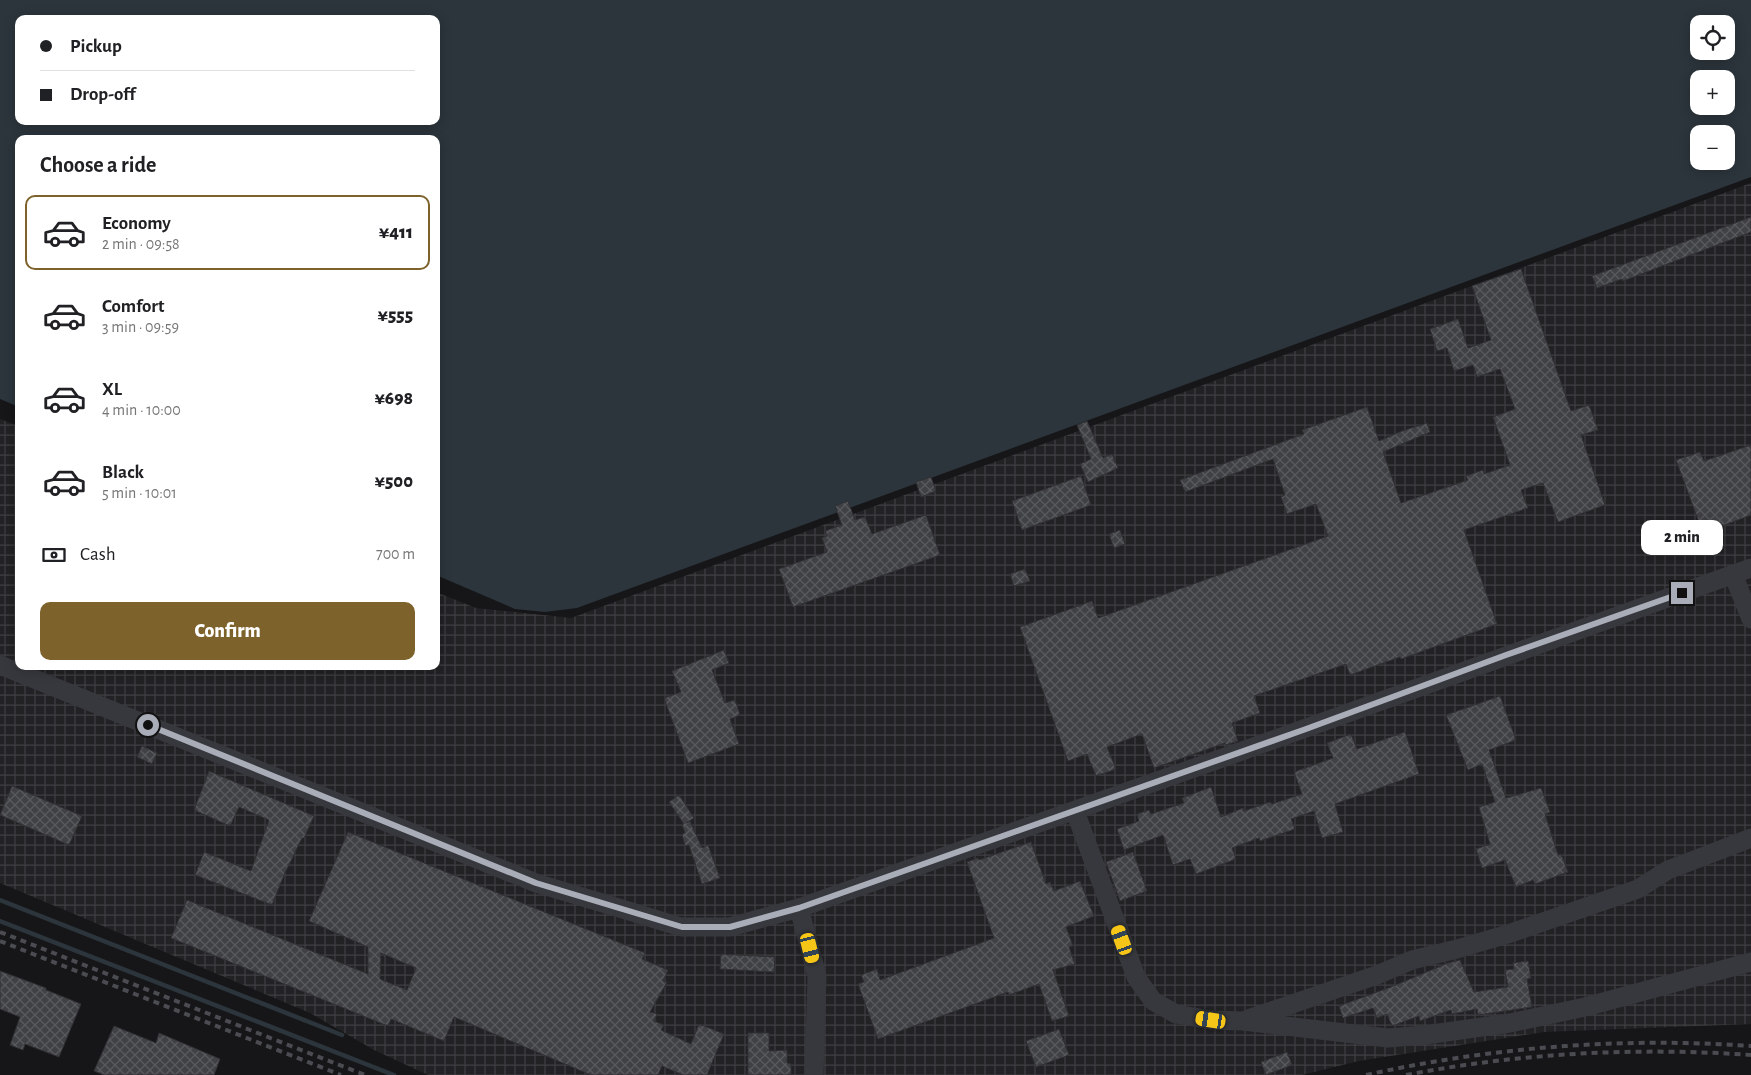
<!DOCTYPE html>
<html lang="en">
<head>
<meta charset="utf-8">
<style>
  :root { --surface:#fff; --page:#f2f2f2; --text:#202124; --muted:#757577; --line:#e0e0e0; --accent:#7e622b }
  body { margin:0; font-family:"Alegreya Sans",sans-serif; background:var(--page); color:var(--text); height:100vh; display:flex; flex-direction:column; font-size:19px; white-space:nowrap }
  * { box-sizing:border-box; margin:0 }
  p { font-size:16px; color:var(--muted) }
  .icon { flex:none; width:28px; height:28px; fill:none; stroke:currentColor; stroke-width:2; stroke-linecap:round; stroke-linejoin:round }
  .map { position:relative; flex:1; overflow:hidden }
  .details { position:absolute; left:15px; top:135px; width:425px; height:535px; display:flex; flex-direction:column; background:var(--surface); border-radius:10px; box-shadow:0 2px 12px #0003 }
  .details>* { flex:none }
  .hud { position:absolute; left:15px; top:15px; width:425px; height:110px; border-radius:10px; box-shadow:0 2px 12px #0003; display:grid; align-content:center; height:110px; padding:0 25px; background:var(--surface) }
  .tools { position:absolute; left:1690px; top:15px; display:grid; gap:10px }
  .tools a { display:grid; place-items:center; width:45px; height:45px; border-radius:10px; background:var(--surface); box-shadow:0 2px 12px #0003; font-size:25px }
  .end { position:absolute; width:22px; height:22px; margin:-11px; border:6px solid #a8adb8; background:#111; box-shadow:0 0 0 2px #111 }
  .from { border-radius:50% }
  .bubble { position:absolute; height:35px; border-radius:10px; background:var(--surface); box-shadow:0 2px 12px #0003; font-size:16px; font-weight:800; line-height:35px; text-align:center }
  .car { position:absolute; width:15px; height:30px; margin:-15px -8px; border-radius:6px; box-shadow:0 0 4px 1px #0007; background:linear-gradient(#f5c518 24%,#345 0 40%,#f5c518 0 76%,#345 0 86%,#f5c518 0) }
  .hud b { display:flex; align-items:center; gap:18px; height:48px; font-size:19px }
  .hud b+b { border-top:1px solid var(--line) }
  .hud i { width:12px; height:12px; background:var(--text) }
  ul { padding:0; list-style:none }
  li { display:flex; align-items:center; gap:15px; height:75px; margin:0 10px 8px; padding:0 15px; border:2px solid transparent; border-radius:10px }
  li div { flex:1 }
  li b { display:block; font-size:19px }
  li em { font-style:normal; font-weight:800 }
  li.current { border-color:var(--accent) }
  li>.icon { width:45px; height:45px; stroke-width:1.5 }
  h2 { padding:0 25px; font-size:22px; line-height:60px }
  .pay { display:flex; align-items:center; gap:12px; height:55px; padding:0 25px; font-size:19px }
  .pay p { margin-inline-start:auto }
  .cta { display:flex; gap:10px; margin-top:auto; padding:10px 25px }
  .cta a { flex:1; height:58px; border-radius:10px; background:var(--accent); color:#fff; font-size:20px; font-weight:800; line-height:58px; text-align:center }
  .map>svg:first-child { display:block }
  .industrial { fill:url(#industrial-grid) }
  .water { fill:#2c353c; fill-rule:evenodd }
  .lines { fill:none; stroke-linecap:round; stroke-linejoin:round }
  .stream { stroke:#2c353c; stroke-width:4.5 }
  .building { fill:url(#building-cross-hatch); stroke:#303034; fill-rule:evenodd }
  .minor { stroke:#37383d; stroke-width:19 }
  .rail { stroke:#4a4c52; stroke-width:4; stroke-dasharray:6 5; stroke-linecap:butt }
  .route { stroke:#a8adb8; stroke-width:6 }
</style>
</head>
<body>
<div class="map">
<svg width="1751" height="1075" viewBox="0 0 1751 1075">
  <defs>
    <pattern id="industrial-grid" width="8" height="8" patternUnits="userSpaceOnUse" patternTransform="scale(1.25)"><rect width="8" height="8" fill="#222225"/><path d="M0 4h8M4 0v8" fill="none" stroke="#3f3f43"/></pattern>
    <pattern id="building-cross-hatch" width="8" height="8" patternUnits="userSpaceOnUse" patternTransform="scale(1.25)"><rect width="8" height="8" fill="#404145"/><path d="M0 0l8 8M0 8l8-8" fill="none" stroke="#595a5e"/></pattern>
  </defs>
  <rect width="100%" height="100%" fill="#161618"/>
  <polygon class="industrial" points="1751,183 1751,1024 1544,1032 1359,1061 1302,1075 428,1075 374,1050 310,1013 0,883 0,419 19,426 19,666 436,666 436,592 476,608 571,618"/>
  <path class="water" d="M0,0H1751V177L577,608L545,612L515,609L436,575V139H19V407L0,399ZM19,19H436V121H19ZM1699,24H1726V51H1699ZM1699,79H1726V106H1699ZM1699,134H1726V161H1699Z"/>
  <g class="lines">
    <g class="stream">
      <polyline points="0,900 342,1035"/>
      <polyline points="0,921 394,1075"/>
    </g>
  </g>
  <g class="building">
    <polygon points="1751,217 1751,232 1623,281 1622,279 1597,288 1592,276"/>
    <polygon points="1521,269 1571,411 1589,405 1598,430 1581,435 1605,505 1558,522 1543,483 1521,490 1528,508 1464,530 1497,624 1401,659 1400,657 1350,675 1346,664 1254,696 1260,713 1232,723 1238,741 1226,745 1225,743 1154,768 1142,734 1107,747 1116,769 1096,776 1087,754 1068,761 1020,627 1092,601 1098,618 1328,536 1316,504 1287,514 1281,497 1285,495 1273,459 1185,492 1180,480 1304,434 1302,430 1367,407 1379,441 1402,431 1427,423 1430,432 1383,452 1401,503 1468,480 1466,476 1483,470 1484,474 1510,465 1493,417 1515,409 1500,369 1477,377 1473,365 1454,371 1447,348 1437,351 1430,329 1458,319 1468,348 1491,340 1472,286"/>
    <polygon points="1087,421 1103,458 1112,454 1118,468 1088,482 1080,464 1091,459 1077,425"/>
    <polygon points="1751,445 1751,515 1703,533 1676,460 1700,452 1704,461"/>
    <polygon points="1081,476 1091,505 1022,530 1012,501"/>
    <polygon points="931,477 936,491 921,497 916,482"/>
    <polygon points="848,501 855,520 865,517 872,534 926,515 940,555 793,607 779,569 827,552 822,538 827,536 825,531 842,525 835,506"/>
    <polygon points="1120,530 1125,544 1114,548 1109,534"/>
    <polygon points="1025,569 1030,581 1014,586 1010,574"/>
    <polygon points="724,650 729,663 712,670 725,703 735,700 740,715 730,719 739,744 688,763 664,698 681,692 672,671"/>
    <polygon points="1500,696 1516,740 1489,750 1506,798 1541,788 1550,812 1545,814 1558,855 1561,854 1568,872 1535,884 1533,880 1516,887 1505,860 1482,868 1476,849 1490,844 1479,807 1495,802 1482,764 1468,770 1446,715"/>
    <polygon points="1405,732 1419,774 1335,804 1343,832 1322,838 1314,811 1291,819 1295,829 1260,841 1259,838 1232,848 1236,859 1196,874 1190,859 1173,865 1163,835 1124,850 1117,829 1139,821 1137,814 1149,810 1151,814 1184,803 1182,798 1211,787 1221,817 1243,808 1244,811 1270,802 1272,804 1302,794 1294,772 1333,758 1327,743 1351,734 1357,749"/>
    <polygon points="142,746 157,753 152,764 137,757"/>
    <polygon points="209,771 314,816 304,838 302,838 284,875 272,905 195,875 204,852 251,871 269,820 239,807 230,826 194,810"/>
    <polygon points="12,786 82,816 69,845 0,815"/>
    <polygon points="679,795 694,818 686,823 690,821 702,848 708,845 720,878 702,884 689,845 685,846 682,834 685,833 682,824 684,824 669,802"/>
    <path d="M348,832L645,953L642,959L668,970L663,981L667,982L650,1012L657,1014L654,1021L664,1025L661,1030L691,1044L699,1024L724,1034L707,1075H683L662,1066L658,1075H591L454,1017L444,1041L391,1019L388,1026L171,938L187,900L368,974V947L309,921ZM381,953L416,968L407,990L380,979Z"/>
    <polygon points="1031,842 1046,884 1050,882 1054,891 1080,881 1094,916 1066,927 1073,946 1069,947 1075,964 1053,970 1069,1016 1052,1021 1039,984 1009,995 1008,992 878,1039 858,984 864,982 861,975 877,969 880,980 994,938 967,862 978,858 979,860"/>
    <polygon points="1133,852 1147,891 1120,901 1106,862"/>
    <polygon points="721,954 775,957 774,972 720,969"/>
    <polygon points="1460,960 1474,992 1508,987 1505,970 1514,969 1513,963 1528,961 1531,978 1527,979 1532,1007 1478,1015 1477,1009 1452,1014 1451,1010 1420,1021 1419,1016 1392,1026 1387,1014 1377,1018 1373,1008 1343,1018 1339,1006 1391,987 1448,963"/>
    <polygon points="0,971 46,988 46,990 81,1004 59,1057 25,1044 23,1050 10,1045 20,1017 0,1009"/>
    <polygon points="114,1026 156,1043 159,1033 220,1059 214,1075 104,1075 94,1071"/>
    <polygon points="1059,1029 1069,1055 1036,1067 1026,1041"/>
    <polygon points="748,1033 769,1033 769,1051 787,1050 787,1063 791,1064 791,1075 748,1075"/>
    <polygon points="1287,1052 1292,1065 1266,1075 1261,1062"/>
  </g>
  <g class="lines">
    <g class="minor">
      <polyline points="1733,574 1751,619"/>
      <path d="M0,665L536,883L619,908L681,927H730L799,908C1117,796 1434,683 1751,568"/>
      <polyline points="1075,811 1136,977 1153,1001 1176,1014 1211,1020 1243,1021 1388,1038 1425,1035 1510,1023 1585,1007 1751,962"/>
      <polyline points="799,908 817,976 814,1075"/>
      <polyline points="1248,1019 1377,975 1412,960 1457,949 1508,934 1638,889 1668,870 1751,838"/>
    </g>
    <g class="rail">
      <polyline points="0,932 365,1075"/>
      <polyline points="0,941 341,1075"/>
      <path d="M1366,1075C1492,1047 1622,1037 1751,1046"/>
      <path d="M1406,1075C1519,1053 1637,1047 1751,1055"/>
    </g>
  </g>
  <g class="lines">
    <polyline class="route" points="148,725 536,883 682,927 730,927 799,908 1306,729 1506,655 1682,593"/>
  </g>
</svg>
<div class="tools">
<a><svg class="icon" aria-label="locate" viewBox="0 0 24 24"><circle cx="12" cy="12" r="6"/><path d="M12 2v4M12 18v4M2 12h4M18 12h4"/></svg></a>
<a>+</a>
<a>−</a>
</div>
<i class="end from" style="left:148px;top:725px"></i>
<i class="end" style="left:1682px;top:593px"></i>
<div class="bubble" style="left:1641px;top:520px;width:82px">2 min</div>
<i class="car" style="left:1122px;top:940px;rotate:340deg"></i>
<i class="car" style="left:810px;top:948px;rotate:166deg"></i>
<i class="car" style="left:1211px;top:1020px;rotate:279deg"></i>
<div class="hud">
<b><i class="from"></i>Pickup</b>
<b><i></i>Drop-off</b>
</div>
<section class="details">
<h2>Choose a ride</h2>
<ul>
<li class="current"><svg class="icon" aria-label="car" viewBox="0 0 24 24"><path d="M5 17H2v-5l4-1 3-4h7l3 4 3 1v5h-3M9 17h6M6 11h13"/><circle cx="7" cy="17" r="2"/><circle cx="17" cy="17" r="2"/></svg><div><b>Economy</b><p>2 min · 09:58</p></div><em>¥411</em></li>
<li><svg class="icon" aria-label="car" viewBox="0 0 24 24"><path d="M5 17H2v-5l4-1 3-4h7l3 4 3 1v5h-3M9 17h6M6 11h13"/><circle cx="7" cy="17" r="2"/><circle cx="17" cy="17" r="2"/></svg><div><b>Comfort</b><p>3 min · 09:59</p></div><em>¥555</em></li>
<li><svg class="icon" aria-label="car" viewBox="0 0 24 24"><path d="M5 17H2v-5l4-1 3-4h7l3 4 3 1v5h-3M9 17h6M6 11h13"/><circle cx="7" cy="17" r="2"/><circle cx="17" cy="17" r="2"/></svg><div><b>XL</b><p>4 min · 10:00</p></div><em>¥698</em></li>
<li><svg class="icon" aria-label="car" viewBox="0 0 24 24"><path d="M5 17H2v-5l4-1 3-4h7l3 4 3 1v5h-3M9 17h6M6 11h13"/><circle cx="7" cy="17" r="2"/><circle cx="17" cy="17" r="2"/></svg><div><b>Black</b><p>5 min · 10:01</p></div><em>¥500</em></li>
</ul>
<div class="pay"><svg class="icon" aria-label="cash" viewBox="0 0 24 24"><path d="M3 7h18v10H3z"/><circle cx="12" cy="12" r="2"/></svg>Cash<p>700 m</p></div>
<div class="cta"><a>Confirm</a></div>
</section>
</div>
</body>
</html>
